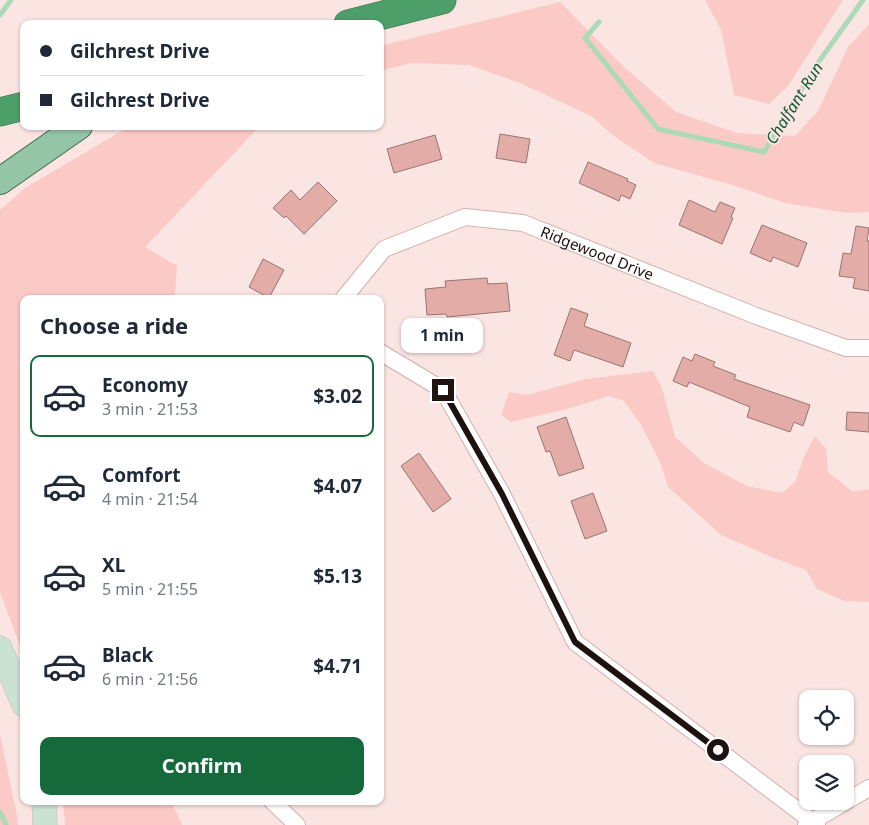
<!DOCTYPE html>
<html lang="en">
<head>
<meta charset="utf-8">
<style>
  :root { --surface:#fff; --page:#f6f6f7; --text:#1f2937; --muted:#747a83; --line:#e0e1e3; --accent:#15693b }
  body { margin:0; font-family:"Noto Sans",sans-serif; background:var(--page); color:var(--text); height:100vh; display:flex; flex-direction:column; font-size:19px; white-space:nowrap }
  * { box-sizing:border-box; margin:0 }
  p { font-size:16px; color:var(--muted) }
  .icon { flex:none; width:28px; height:28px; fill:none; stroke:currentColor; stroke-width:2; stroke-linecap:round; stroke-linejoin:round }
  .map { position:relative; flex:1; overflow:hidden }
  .side { position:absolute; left:20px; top:295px; width:364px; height:510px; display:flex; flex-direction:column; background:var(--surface); border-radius:10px; box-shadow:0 1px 4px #0004 }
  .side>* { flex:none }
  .guide { position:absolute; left:20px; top:20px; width:364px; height:110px; border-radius:10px; box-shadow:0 1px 4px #0004; display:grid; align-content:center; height:110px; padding:0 20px; background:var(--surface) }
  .controls { position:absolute; left:799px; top:690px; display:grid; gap:10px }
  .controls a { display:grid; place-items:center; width:55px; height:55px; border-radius:10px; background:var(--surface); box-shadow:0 1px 4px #0004; font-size:25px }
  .end { position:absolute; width:22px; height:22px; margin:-11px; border:6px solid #1e1211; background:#fff; box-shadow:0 0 0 2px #fff }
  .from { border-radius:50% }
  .bubble { position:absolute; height:35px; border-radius:10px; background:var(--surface); box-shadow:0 1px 4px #0004; font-size:16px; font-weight:700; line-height:35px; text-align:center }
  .guide b { display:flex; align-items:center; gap:18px; height:48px; font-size:19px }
  .guide b+b { border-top:1px solid var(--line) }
  .guide i { width:12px; height:12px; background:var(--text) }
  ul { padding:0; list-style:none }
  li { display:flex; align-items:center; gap:15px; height:82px; margin:0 10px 8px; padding:0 10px; border:2px solid transparent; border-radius:10px }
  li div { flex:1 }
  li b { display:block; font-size:19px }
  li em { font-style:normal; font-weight:700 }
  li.selected { border-color:var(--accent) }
  li>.icon { width:45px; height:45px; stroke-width:1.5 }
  h2 { padding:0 20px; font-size:22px; line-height:60px }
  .primary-button { display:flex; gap:10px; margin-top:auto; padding:10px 20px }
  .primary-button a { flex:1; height:58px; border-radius:10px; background:var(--accent); color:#fff; font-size:20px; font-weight:700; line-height:58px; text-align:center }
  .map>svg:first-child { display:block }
  .green { fill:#fbcac6 }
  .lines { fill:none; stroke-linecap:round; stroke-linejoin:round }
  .stream { stroke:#acdab8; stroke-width:5 }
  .building { fill:#e4aca7; stroke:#947673 }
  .street-casing { stroke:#d2b0ad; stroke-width:18 }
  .secondary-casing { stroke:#d2b0ad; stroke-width:25 }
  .primary-casing { stroke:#3d6e4b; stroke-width:28 }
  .highway-casing { stroke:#3d6e4b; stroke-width:29 }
  .street { stroke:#fff; stroke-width:16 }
  .secondary { stroke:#cae2d2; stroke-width:24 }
  .primary { stroke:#94c5a6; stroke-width:26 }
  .highway { stroke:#4d9f6a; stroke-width:28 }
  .route { stroke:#1e1211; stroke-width:6 }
  .labels { text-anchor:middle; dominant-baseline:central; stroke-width:4; stroke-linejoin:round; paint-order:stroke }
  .street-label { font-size:15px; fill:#1e1211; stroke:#fae5e3 }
  .water-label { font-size:16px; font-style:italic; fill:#125a32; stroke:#fae5e3 }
</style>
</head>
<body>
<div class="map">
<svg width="869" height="825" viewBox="0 0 869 825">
  <rect width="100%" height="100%" fill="#fae5e3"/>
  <g class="green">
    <polygon points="705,0 843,0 788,86 769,104 734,95 721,30"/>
    <polygon points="560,2 623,66 676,112 737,133 795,136 818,111 848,47 869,24 869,212 847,213 785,203 732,185 654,163 615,137 591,116 520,83 469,65 412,63 380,71 380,46"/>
    <polygon points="130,126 262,126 256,130 145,247 177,266 175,293 171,299 24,299 24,657 0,592 0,210 25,188"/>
    <polygon points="653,371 662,388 675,437 704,463 747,486 782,493 795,482 805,454 815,436 826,449 828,472 853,492 869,489 869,602 845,601 817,589 806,570 769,556 721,535 668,487 660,462 641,425 624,401 609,396 567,409 511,422 501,415 509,392 527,395 586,379"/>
    <polygon points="0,735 17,816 18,825 0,825"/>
    <polygon points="63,801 171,801 182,825 65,825"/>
  </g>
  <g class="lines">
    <g class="stream">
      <polyline points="0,15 11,0"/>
      <polyline points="599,22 585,38 658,129 764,152 815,67 863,0"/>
      <polyline points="0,812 6,825"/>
    </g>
  </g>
  <g class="building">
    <polygon points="500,134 530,139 526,163 496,158"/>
    <polygon points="435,135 442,159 394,173 387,149"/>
    <polygon points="588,162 628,179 627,181 636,185 630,199 621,195 619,201 579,183"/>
    <polygon points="318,182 337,201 304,234 286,216 284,218 273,208 291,190 300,200"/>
    <polygon points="689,200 715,212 720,202 735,208 731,217 733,218 722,244 679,225"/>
    <polygon points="762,225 807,243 798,267 773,257 771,262 750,253"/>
    <polygon points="856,226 869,228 867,241 869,241 869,291 853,288 855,278 839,276 843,253 851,254"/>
    <polygon points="263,259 284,270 269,298 249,287"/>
    <polygon points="487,278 488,284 507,283 510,311 447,317 446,314 427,315 425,289 446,287 445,281"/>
    <polygon points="571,308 588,314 584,326 631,343 623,367 574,350 570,361 554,355"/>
    <polygon points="695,354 715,362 713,366 736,375 734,379 810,405 803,426 794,422 790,432 747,417 750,407 689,382 687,387 673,381 683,357 692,361"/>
    <polygon points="847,412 869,413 869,432 846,430"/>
    <polygon points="566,417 584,468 559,476 550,451 546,452 537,427"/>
    <polygon points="419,453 451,499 433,512 401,466"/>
    <polygon points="593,493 607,531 585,539 571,501"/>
  </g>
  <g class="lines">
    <defs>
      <g id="street">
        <path id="s1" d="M343,299L384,249L465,217L523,223L759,317L846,348H869"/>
        <polyline points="380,352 443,390 502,494 575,642 817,825"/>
        <polyline points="272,801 297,825"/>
        <polyline points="806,825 869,788"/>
      </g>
      <g id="secondary">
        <polyline points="0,648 24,705"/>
        <polyline points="44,801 45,825"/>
      </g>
      <polyline id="primary" points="0,181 79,126"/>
      <g id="highway">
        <polyline points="348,24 442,0"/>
        <polyline points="0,112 24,106"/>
      </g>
    </defs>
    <use href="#street" class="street-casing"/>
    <use href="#secondary" class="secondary-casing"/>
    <use href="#primary" class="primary-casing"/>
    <use href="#highway" class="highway-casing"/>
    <use href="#street" class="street"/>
    <use href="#secondary" class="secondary"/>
    <use href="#primary" class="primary"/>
    <use href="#highway" class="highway"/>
  </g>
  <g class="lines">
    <polyline class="route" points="443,390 502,494 575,642 718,750"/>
  </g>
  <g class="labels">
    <g class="street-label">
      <text stroke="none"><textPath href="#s1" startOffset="290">Ridgewood Drive</textPath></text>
    </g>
    <g class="water-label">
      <text transform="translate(794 103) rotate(-58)">Chalfant Run</text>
    </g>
  </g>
</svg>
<div class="controls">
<a><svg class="icon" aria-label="locate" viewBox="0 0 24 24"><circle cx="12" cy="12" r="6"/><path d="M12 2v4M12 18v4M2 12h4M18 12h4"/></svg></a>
<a><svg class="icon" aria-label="layers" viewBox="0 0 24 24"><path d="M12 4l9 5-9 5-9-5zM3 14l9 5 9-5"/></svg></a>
</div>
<i class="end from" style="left:718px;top:750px"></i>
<i class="end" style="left:443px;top:390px"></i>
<div class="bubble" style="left:401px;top:318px;width:82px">1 min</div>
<div class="guide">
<b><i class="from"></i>Gilchrest Drive</b>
<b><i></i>Gilchrest Drive</b>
</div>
<section class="side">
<h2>Choose a ride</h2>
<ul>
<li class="selected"><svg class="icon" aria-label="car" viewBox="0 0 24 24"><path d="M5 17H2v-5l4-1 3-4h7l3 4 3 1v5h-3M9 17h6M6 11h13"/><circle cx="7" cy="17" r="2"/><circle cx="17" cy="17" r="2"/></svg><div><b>Economy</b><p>3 min · 21:53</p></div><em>$3.02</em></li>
<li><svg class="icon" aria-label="car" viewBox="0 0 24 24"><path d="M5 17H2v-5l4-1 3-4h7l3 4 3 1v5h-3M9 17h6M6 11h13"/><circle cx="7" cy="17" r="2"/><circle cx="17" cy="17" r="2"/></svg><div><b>Comfort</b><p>4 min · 21:54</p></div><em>$4.07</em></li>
<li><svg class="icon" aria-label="car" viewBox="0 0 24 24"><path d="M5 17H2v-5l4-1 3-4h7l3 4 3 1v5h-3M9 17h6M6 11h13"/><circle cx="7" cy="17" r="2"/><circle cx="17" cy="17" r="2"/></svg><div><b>XL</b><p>5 min · 21:55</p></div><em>$5.13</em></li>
<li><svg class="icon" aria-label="car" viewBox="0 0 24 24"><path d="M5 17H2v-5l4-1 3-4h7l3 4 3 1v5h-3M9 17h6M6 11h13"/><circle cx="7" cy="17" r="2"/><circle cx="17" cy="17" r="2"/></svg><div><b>Black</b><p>6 min · 21:56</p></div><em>$4.71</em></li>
</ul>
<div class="primary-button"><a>Confirm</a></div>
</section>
</div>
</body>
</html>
